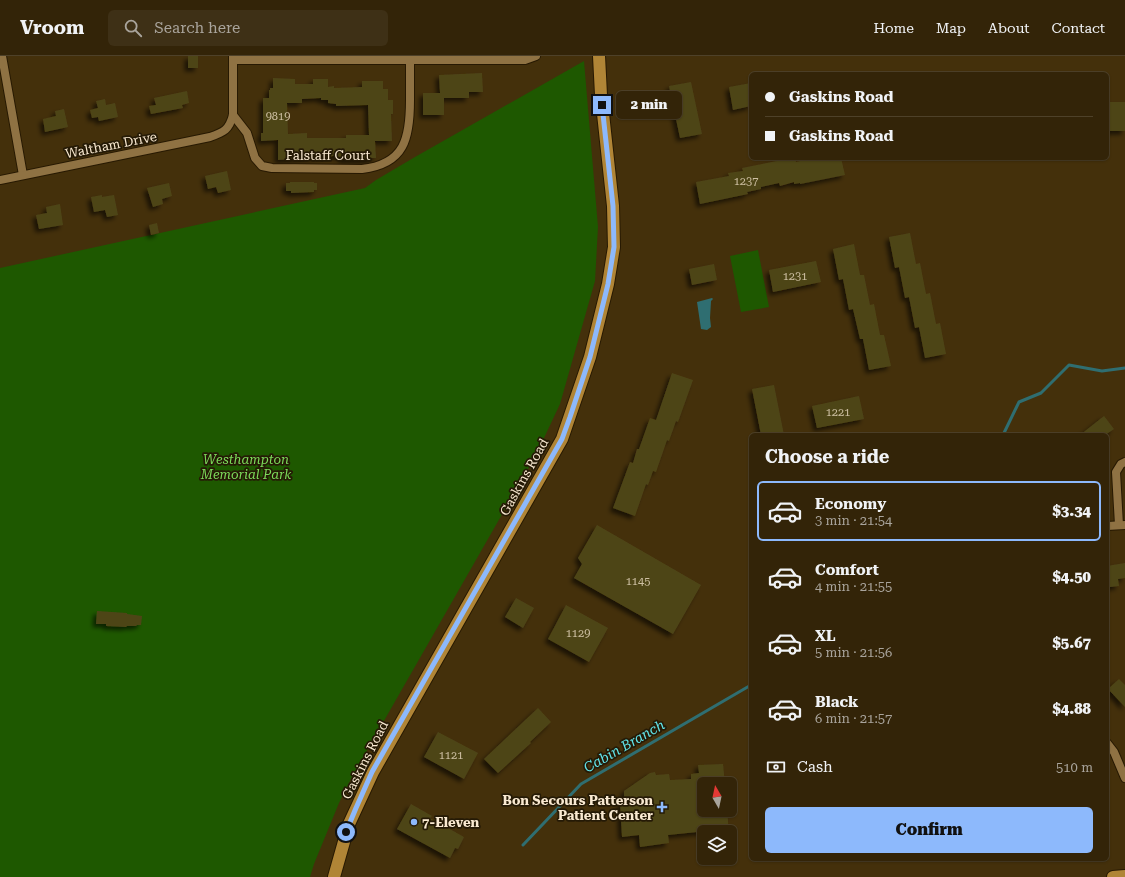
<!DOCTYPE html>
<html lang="en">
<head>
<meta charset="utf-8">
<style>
  :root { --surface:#332408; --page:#3e3016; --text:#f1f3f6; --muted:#a9a49c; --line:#4e4129; --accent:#8db9fc }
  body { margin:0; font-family:"Roboto Serif",serif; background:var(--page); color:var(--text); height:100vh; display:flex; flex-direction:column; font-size:15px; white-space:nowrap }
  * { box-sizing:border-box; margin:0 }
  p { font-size:13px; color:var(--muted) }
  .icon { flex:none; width:22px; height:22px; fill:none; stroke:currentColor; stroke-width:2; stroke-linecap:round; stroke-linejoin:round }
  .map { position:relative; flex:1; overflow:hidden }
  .sheet { position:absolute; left:749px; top:377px; width:360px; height:428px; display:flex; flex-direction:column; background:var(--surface); border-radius:6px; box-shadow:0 1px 3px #0004,0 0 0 1px var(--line) }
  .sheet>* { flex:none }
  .top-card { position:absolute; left:749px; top:16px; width:360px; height:88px; border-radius:6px; box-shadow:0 1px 3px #0004,0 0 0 1px var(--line); display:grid; align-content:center; height:88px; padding:0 16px; background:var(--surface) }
  .needle { width:26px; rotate:351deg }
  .fabs { position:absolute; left:697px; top:721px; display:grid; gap:8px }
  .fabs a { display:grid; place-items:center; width:40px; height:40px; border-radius:6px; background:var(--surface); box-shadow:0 1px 3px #0004,0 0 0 1px var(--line); font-size:20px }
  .end { position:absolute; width:18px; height:18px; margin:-9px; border:5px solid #8db9fc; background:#111; box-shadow:0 0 0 2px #111 }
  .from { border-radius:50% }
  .bubble { position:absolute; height:28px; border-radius:6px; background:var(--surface); box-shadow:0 1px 3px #0004,0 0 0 1px var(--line); font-size:13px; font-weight:800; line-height:28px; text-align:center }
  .top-card b { display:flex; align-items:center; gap:14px; height:38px; font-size:15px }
  .top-card b+b { border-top:1px solid var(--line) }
  .top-card i { width:10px; height:10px; background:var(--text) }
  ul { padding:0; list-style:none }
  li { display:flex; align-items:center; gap:12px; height:60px; margin:0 8px 6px; padding:0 8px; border:2px solid transparent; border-radius:6px }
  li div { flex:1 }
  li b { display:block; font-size:15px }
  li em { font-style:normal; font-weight:800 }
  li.active { border-color:var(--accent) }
  li>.icon { width:36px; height:36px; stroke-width:1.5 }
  h2 { padding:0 16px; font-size:18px; line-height:48px }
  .pay { display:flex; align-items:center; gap:10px; height:44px; padding:0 16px; font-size:15px }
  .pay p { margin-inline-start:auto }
  .primary-button { display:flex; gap:8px; margin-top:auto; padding:8px 16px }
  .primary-button a { flex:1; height:46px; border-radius:6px; background:var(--accent); color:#111; font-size:16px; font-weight:800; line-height:46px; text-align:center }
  header { display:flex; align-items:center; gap:24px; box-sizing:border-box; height:56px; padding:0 20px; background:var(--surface); border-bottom:1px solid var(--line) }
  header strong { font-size:19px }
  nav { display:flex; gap:22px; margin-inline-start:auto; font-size:14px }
  .search { width:280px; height:36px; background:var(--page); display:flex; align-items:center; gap:10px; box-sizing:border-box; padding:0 14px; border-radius:6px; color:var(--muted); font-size:15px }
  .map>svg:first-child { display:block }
  .green { fill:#1e5800 }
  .water { fill:#2f6e71 }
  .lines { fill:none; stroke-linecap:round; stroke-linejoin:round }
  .stream { stroke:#2f6e71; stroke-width:3 }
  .building { fill:#4e4518; fill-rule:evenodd; filter:url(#shadow) }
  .street-casing { stroke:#271902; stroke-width:10 }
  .primary-casing { stroke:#271902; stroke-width:14 }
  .street { stroke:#8f7243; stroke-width:8 }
  .primary { stroke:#b08536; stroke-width:12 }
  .route { stroke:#8db9fc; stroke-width:5 }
  .poi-dot { fill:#8db9fc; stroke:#251a06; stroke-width:1.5 }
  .labels { text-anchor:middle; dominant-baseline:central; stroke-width:3.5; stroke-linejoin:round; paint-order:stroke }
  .number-label { font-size:11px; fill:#cec0a3 }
  .street-label { font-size:13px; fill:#f9e9d1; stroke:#251a06 }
  .park-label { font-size:13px; font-style:italic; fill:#7cdc5a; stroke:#251a06 }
  .poi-label { font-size:13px; font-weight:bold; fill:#f9e9d1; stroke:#251a06; text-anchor:end }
  .water-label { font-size:14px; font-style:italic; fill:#61e4e9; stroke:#251a06 }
</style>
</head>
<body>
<header>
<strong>Vroom</strong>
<div class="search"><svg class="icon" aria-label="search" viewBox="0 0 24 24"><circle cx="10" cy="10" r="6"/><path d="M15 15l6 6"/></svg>Search here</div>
<nav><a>Home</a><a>Map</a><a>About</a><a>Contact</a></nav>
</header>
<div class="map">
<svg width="1125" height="821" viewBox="0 0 1125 821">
  <defs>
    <filter id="shadow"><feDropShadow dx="-3.5" dy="3.5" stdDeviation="2" flood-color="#0009"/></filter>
  </defs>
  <rect width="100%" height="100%" fill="#44300b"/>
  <g class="green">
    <polygon points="584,5 598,171 595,225 560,348 536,399 353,719 339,747 314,808 310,821 0,821 0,212 365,132 376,124 415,101"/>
    <polygon points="758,194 769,251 741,256 730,200"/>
  </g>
  <polygon class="water" points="712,242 713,243 711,245 710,262 711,271 707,274 701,273 697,246"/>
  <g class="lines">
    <g class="stream">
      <polyline points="1003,379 1019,346 1041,337 1069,309 1102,315 1125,312"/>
      <polyline points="523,789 581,728 751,629"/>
    </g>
  </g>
  <g class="building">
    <rect x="188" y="0" width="10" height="12"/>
    <polygon points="482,17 483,36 469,36 469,42 444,42 444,59 423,59 423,37 440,37 439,19"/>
    <path d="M273,22L295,23V28H313V23H328V31L334,30V32L362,31V25H383V33H388V44H393V58H391L392,85H375L376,102H371V104H342V101L334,100L278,104V84L261,85V77H263V42H269V34H270V32H273ZM321,42V44H328V47L336,48V50L368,49L369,79H346V82H307V77L288,78L287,47H302V43Z"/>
    <polygon points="691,26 702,78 680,82 669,30"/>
    <polygon points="751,27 751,50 733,54 729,31"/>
    <polygon points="187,35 189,47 182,49 183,52 151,58 149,50 156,49 154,42"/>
    <polygon points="105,43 106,49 115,47 118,61 99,65 98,61 92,62 90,54 98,52 96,45"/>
    <rect x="1107" y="46" width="18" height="29"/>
    <polygon points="64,53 68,71 45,76 43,63 56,60 55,55"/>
    <polygon points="792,102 795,102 796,106 813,102 841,102 845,119 800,128 800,127 794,128 794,126 780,130 779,127 761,131 761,133 747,136 748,138 700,148 696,126 729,120 728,117 743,115 742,112"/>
    <polygon points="227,115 231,134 218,137 216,131 208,133 205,120"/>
    <polygon points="290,126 314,126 314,127 317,127 317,134 314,134 314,136 291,137 291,135 286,135 286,127 290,127"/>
    <polygon points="169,127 172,140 162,143 163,148 153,151 147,132"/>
    <polygon points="102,139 102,141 114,139 118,159 107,161 105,154 94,156 91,141"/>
    <polygon points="60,148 63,169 39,173 36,159 47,157 46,151"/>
    <polygon points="157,167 159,177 151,179 149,169"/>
    <polygon points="910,177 916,208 920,207 926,238 930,237 936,268 940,267 946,298 925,302 919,271 915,272 909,241 905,242 899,211 895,212 889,181"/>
    <polygon points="854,188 860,219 864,219 870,249 874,248 880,279 884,279 891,310 869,314 863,283 860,283 853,253 849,254 843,223 839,224 833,193"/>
    <polygon points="816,205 821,226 773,236 769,214"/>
    <polygon points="714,208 717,224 692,229 689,213"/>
    <polygon points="672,317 693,324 678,366 676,365 669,385 667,384 656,416 653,415 648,429 646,428 635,460 613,452 630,406 633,407 637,393 639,393 650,362 656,364"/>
    <polygon points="774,329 784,379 761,379 752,333"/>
    <polygon points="859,340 864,363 817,372 812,350"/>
    <polygon points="1104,360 1114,373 1105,379 1080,379"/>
    <polygon points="597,469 701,529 673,578 574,522 582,508 578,502"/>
    <polygon points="1125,507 1125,522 1118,523 1119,530 1110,531 1109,525 1107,525 1107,510"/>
    <polygon points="516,542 534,552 523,572 505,561"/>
    <polygon points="566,549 608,572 589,606 548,583"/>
    <polygon points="97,555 127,557 127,558 142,560 141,569 137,569 136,570 127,570 126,571 106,570 106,568 96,568"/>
    <polygon points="1119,623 1125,629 1125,651 1108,633"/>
    <polygon points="538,652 551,666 530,686 531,687 498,717 484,703"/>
    <polygon points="438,676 478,697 464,723 424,701"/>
    <polygon points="723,708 725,728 704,728 704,754 727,754 729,776 697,776 668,779 669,787 640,791 639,779 622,781 620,747 624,746 624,735 650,717 655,716 656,719 669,718 670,724 691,723 691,718 699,717 698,709"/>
    <polygon points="411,748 432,760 430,762 464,781 458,793 455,792 450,802 397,773"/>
  </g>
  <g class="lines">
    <defs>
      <g id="street">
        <polyline points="2,0 23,119"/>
        <polyline points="233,4 525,4 536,0"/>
        <path d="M233,59L247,77L255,102L262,110L272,112L362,113C405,108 410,82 410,44C410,29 410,15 410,0"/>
        <path d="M0,124L210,81C224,76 229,74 233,59V0"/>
        <polyline points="1119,469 1116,416 1121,408 1125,406"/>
        <polyline points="1107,470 1125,469"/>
        <polyline points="1107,687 1114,696 1125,722"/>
      </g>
      <g id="primary">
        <polyline points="334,821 349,768 373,716 562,383 590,301 608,228 614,191 613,150 601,39 599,0"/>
        <polyline points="1113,821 1125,820"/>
      </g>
    </defs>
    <use href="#street" class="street-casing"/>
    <use href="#primary" class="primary-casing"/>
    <use href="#street" class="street"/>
    <use href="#primary" class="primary"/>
  </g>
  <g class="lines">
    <polyline class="route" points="346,776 356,752 372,716 525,448 562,383 570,361 590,301 608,228 614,191 613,150 602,49"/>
  </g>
  <g class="poi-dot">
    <path d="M660 745h4v4h4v4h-4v4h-4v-4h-4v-4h4z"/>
    <circle cx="414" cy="766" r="4"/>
  </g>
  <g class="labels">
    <g class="number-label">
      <text x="278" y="60">9819</text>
      <text x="746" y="125">1237</text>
      <text x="795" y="220">1231</text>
      <text x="838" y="356">1221</text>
      <text x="638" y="525">1145</text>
      <text x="578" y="577">1129</text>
      <text x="451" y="699">1121</text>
    </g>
    <g class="street-label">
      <text transform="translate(111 89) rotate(-11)">Waltham Drive</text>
      <text x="328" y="99">Falstaff Court</text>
      <text transform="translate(524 421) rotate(-61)">Gaskins Road</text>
      <text transform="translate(365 704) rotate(-63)">Gaskins Road</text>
    </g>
    <g class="park-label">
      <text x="246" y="403">Westhampton<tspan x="246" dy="15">Memorial Park</tspan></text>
    </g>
    <g class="poi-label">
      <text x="653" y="744">Bon Secours Patterson<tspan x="653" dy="15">Patient Center</tspan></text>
      <text x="422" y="766" text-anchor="start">7-Eleven</text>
    </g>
    <g class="water-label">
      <text transform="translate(624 690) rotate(-30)">Cabin Branch</text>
    </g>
  </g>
</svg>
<div class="fabs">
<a><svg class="needle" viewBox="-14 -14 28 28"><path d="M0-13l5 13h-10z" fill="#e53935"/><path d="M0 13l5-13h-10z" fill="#a9a49c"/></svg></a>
<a><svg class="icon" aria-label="layers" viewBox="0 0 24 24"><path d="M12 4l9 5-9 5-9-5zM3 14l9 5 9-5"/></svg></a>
</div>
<i class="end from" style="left:346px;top:776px"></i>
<i class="end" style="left:602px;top:49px"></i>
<div class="bubble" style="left:616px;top:35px;width:66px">2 min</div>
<div class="top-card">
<b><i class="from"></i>Gaskins Road</b>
<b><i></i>Gaskins Road</b>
</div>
<section class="sheet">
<h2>Choose a ride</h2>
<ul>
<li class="active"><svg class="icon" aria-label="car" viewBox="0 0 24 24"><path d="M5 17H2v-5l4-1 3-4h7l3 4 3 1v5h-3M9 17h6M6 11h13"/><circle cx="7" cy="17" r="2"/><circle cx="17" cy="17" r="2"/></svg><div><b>Economy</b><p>3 min · 21:54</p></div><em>$3.34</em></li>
<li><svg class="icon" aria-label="car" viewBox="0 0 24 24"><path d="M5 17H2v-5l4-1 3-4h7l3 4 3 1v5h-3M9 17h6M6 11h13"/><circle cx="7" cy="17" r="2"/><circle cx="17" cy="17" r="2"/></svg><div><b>Comfort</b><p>4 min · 21:55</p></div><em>$4.50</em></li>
<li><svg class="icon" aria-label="car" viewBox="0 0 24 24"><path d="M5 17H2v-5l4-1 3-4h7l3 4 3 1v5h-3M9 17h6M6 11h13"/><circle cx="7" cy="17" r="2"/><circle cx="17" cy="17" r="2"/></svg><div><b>XL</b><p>5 min · 21:56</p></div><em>$5.67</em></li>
<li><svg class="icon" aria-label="car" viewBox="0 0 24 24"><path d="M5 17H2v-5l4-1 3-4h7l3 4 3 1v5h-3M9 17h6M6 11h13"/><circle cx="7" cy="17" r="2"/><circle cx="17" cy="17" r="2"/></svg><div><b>Black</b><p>6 min · 21:57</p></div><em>$4.88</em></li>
</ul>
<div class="pay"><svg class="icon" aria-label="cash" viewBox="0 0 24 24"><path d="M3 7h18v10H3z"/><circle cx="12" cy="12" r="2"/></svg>Cash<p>510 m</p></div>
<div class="primary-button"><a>Confirm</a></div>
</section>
</div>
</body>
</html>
